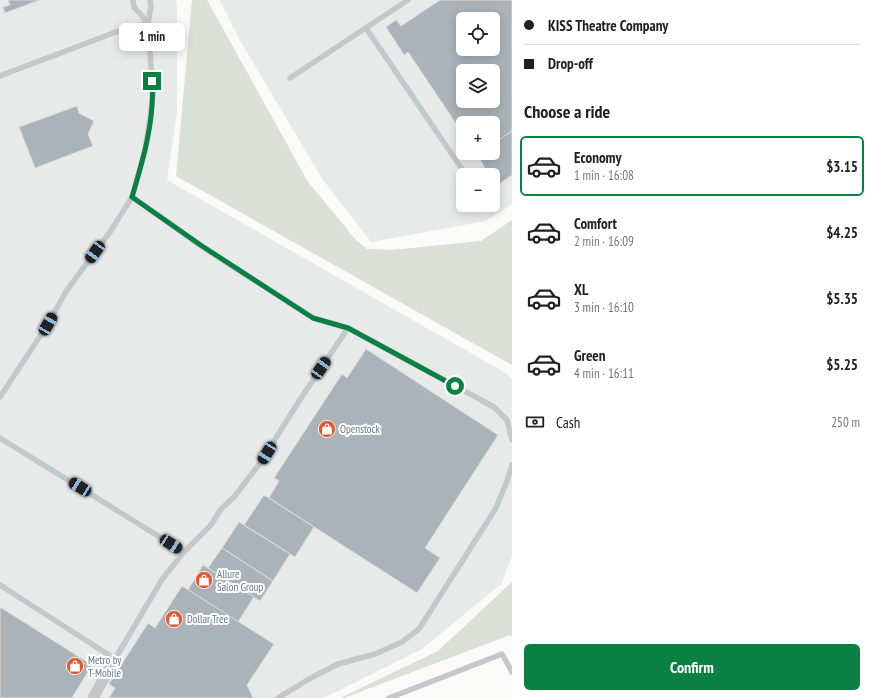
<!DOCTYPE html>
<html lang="en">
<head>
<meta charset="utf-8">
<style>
  :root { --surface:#fff; --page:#f2f2f2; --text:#202124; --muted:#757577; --line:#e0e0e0; --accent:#0b8043 }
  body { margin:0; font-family:"PT Sans Narrow",sans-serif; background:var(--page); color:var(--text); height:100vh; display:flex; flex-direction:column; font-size:15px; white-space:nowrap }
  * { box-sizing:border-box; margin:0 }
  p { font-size:13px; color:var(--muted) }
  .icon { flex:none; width:22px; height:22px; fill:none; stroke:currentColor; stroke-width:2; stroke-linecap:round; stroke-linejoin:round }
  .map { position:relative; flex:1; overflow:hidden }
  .sheet { display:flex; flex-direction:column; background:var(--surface); width:360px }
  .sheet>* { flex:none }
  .guide { display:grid; align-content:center; height:88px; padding:0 12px; background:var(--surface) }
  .controls { position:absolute; left:456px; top:12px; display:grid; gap:8px }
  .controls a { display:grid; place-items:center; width:44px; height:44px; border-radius:6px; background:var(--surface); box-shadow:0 2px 10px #0003; font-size:20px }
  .end { position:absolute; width:18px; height:18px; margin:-9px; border:5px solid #0b8043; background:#fff; box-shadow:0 0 0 2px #fff }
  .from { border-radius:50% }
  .bubble { position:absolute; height:28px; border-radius:6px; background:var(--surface); box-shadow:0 2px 10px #0003; font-size:13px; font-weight:800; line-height:28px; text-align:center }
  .car { position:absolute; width:12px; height:24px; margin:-12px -6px; border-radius:5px; box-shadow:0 0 3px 1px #0007; background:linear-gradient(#222 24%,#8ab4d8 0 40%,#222 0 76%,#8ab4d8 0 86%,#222 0) }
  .guide b { display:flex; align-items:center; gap:14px; height:38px; font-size:15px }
  .guide b+b { border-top:1px solid var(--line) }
  .guide i { width:10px; height:10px; background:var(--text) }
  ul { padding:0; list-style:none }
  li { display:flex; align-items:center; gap:12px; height:60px; margin:0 8px 6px; padding:0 4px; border:2px solid transparent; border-radius:6px }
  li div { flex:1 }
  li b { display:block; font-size:15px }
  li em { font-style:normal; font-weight:800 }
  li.active { border-color:var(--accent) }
  li>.icon { width:36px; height:36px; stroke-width:1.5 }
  h2 { padding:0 12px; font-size:18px; line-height:48px }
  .pay { display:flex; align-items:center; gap:10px; height:44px; padding:0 12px; font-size:15px }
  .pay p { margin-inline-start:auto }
  .button { display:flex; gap:8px; margin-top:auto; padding:8px 12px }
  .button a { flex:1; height:46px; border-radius:6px; background:var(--accent); color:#fff; font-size:16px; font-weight:800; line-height:46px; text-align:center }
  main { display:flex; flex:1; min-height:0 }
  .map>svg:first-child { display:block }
  .built { fill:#e8e9e9; fill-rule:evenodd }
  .green { fill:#dadfd7 }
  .building { fill:#aab3b9; stroke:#dcdcda; fill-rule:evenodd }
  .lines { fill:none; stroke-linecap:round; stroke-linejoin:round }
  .service { stroke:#c3c8cc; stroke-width:5.5 }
  .minor { stroke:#c3c8cc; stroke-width:11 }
  .route { stroke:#0b8043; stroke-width:5 }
  .labels { text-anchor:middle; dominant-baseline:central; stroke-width:4; stroke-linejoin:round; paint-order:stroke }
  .poi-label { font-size:11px; fill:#657683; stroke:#fff; text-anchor:start }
</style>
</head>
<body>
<main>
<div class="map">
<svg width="512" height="698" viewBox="0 0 512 698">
  <rect width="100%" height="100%" fill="#fafaf8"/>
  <g class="built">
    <polygon points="0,0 176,0 177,7 177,113 167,180 504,372 512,379 512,556 501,584 422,649 324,698 0,698"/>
    <path d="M220,0H512V204L486,221L371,242L323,180L239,39ZM463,19H493V49H463ZM463,71H493V101H463ZM463,123H493V153H463ZM463,175H493V205H463Z"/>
  </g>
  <g class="green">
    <polygon points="192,0 207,0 308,182 356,240 367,249 391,250 481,241 512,220 512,365 176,176"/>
    <polygon points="512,582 512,637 510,635 344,698 340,698 438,651"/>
  </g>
  <g class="building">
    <polygon points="8,0 40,0 5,13 3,7 10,5"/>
    <path d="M440,0H512V131L493,144V123H463V134L408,52L404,55L386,27L396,20L401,26ZM463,19H493V49H463ZM463,71H493V101H463Z"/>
    <polygon points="77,106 79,113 94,121 88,134 93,146 35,168 19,127"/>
    <polygon points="512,131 512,175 496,186 493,181 493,175 489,175 477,154 479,153 493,153 493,144"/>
    <polygon points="366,349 498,435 425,548 440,558 417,593 269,498 279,481 274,478 342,374 347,378"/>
    <polygon points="264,495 314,527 295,557 244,525"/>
    <polygon points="239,522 290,554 273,581 222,548"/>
    <polygon points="222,548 273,581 260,601 208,568"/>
    <polygon points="203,565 254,597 238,622 188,590"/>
    <polygon points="182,586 274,644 247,685 253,698 109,698 115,688 109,684 148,623 155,628"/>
    <polygon points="0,607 92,665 72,698 0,698"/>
  </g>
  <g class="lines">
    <g class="service">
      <polyline points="133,0 134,7 148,23"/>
      <polyline points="366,28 466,175"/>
      <polyline points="0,76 116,32 148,23"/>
      <polyline points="290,78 408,0"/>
      <polyline points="132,197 201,246 313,318 348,328 494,407 507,420 512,440"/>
      <polyline points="0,397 48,324 67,290 110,232 132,197 145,151 153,96 148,23 151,6 150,0"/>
      <polyline points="0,438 184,552"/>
      <polyline points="0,585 115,659 163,578 184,552 211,525 221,509 234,497 261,462 299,401 348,328"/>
      <polyline points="278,698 309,679 338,664 375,654 402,642 419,629 496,508 507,481 512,465"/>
      <polyline points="389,698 502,654 512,672"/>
    </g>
    <polyline class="minor" points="93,698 115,659"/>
  </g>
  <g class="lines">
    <path class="route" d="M152,81C155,120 143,160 132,197L202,246L313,318L348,328L455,386"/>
  </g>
  <defs>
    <symbol id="shop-disc" viewBox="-11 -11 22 22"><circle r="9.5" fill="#e4572e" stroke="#fff"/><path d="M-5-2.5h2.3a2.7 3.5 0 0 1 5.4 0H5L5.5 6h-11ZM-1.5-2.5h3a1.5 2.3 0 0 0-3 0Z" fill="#fff"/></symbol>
  </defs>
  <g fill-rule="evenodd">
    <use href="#shop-disc" x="317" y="419" width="20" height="20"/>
    <use href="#shop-disc" x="194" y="570" width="20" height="20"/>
    <use href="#shop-disc" x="164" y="609" width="20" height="20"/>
    <use href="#shop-disc" x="65" y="656" width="20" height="20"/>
  </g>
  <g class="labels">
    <g class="poi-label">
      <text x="340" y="429">Openstock</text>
      <text x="217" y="574">Allure<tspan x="217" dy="13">Salon Group</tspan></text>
      <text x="187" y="619">Dollar Tree</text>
      <text x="88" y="660">Metro by<tspan x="88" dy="13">T-Mobile</tspan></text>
    </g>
  </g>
</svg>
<div class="controls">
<a><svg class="icon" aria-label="locate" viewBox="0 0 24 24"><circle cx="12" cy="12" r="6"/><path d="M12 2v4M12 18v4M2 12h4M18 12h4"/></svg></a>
<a><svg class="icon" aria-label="layers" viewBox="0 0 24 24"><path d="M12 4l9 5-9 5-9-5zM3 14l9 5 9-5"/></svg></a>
<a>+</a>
<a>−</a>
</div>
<i class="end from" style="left:455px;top:386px"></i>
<i class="end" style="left:152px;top:81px"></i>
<div class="bubble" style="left:119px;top:23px;width:66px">1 min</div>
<i class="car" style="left:95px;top:252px;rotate:216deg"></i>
<i class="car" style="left:48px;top:324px;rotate:30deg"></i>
<i class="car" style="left:321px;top:368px;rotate:34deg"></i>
<i class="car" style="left:267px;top:453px;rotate:212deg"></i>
<i class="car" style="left:80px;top:487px;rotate:302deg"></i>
<i class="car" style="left:171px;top:544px;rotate:123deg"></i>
</div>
<section class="sheet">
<div class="guide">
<b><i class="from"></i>KISS Theatre Company</b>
<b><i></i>Drop-off</b>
</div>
<h2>Choose a ride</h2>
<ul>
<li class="active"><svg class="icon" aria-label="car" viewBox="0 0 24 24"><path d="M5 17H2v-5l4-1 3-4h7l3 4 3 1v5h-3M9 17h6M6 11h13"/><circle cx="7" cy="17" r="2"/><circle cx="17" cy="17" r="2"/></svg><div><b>Economy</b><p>1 min · 16:08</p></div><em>$3.15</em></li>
<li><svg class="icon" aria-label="car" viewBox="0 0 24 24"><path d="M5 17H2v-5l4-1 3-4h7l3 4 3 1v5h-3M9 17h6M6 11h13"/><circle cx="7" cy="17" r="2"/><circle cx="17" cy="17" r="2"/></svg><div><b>Comfort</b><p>2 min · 16:09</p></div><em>$4.25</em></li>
<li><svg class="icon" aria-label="car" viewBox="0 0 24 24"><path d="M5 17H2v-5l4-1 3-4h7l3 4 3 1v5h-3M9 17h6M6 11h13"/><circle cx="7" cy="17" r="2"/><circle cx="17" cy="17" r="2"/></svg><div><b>XL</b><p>3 min · 16:10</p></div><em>$5.35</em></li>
<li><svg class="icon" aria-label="car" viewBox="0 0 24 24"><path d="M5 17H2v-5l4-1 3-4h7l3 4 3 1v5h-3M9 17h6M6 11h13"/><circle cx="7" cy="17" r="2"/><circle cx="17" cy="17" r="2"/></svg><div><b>Green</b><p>4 min · 16:11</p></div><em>$5.25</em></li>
</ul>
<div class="pay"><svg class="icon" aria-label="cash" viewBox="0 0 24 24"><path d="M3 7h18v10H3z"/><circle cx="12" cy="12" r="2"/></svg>Cash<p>250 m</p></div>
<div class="button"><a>Confirm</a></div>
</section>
</main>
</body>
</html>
